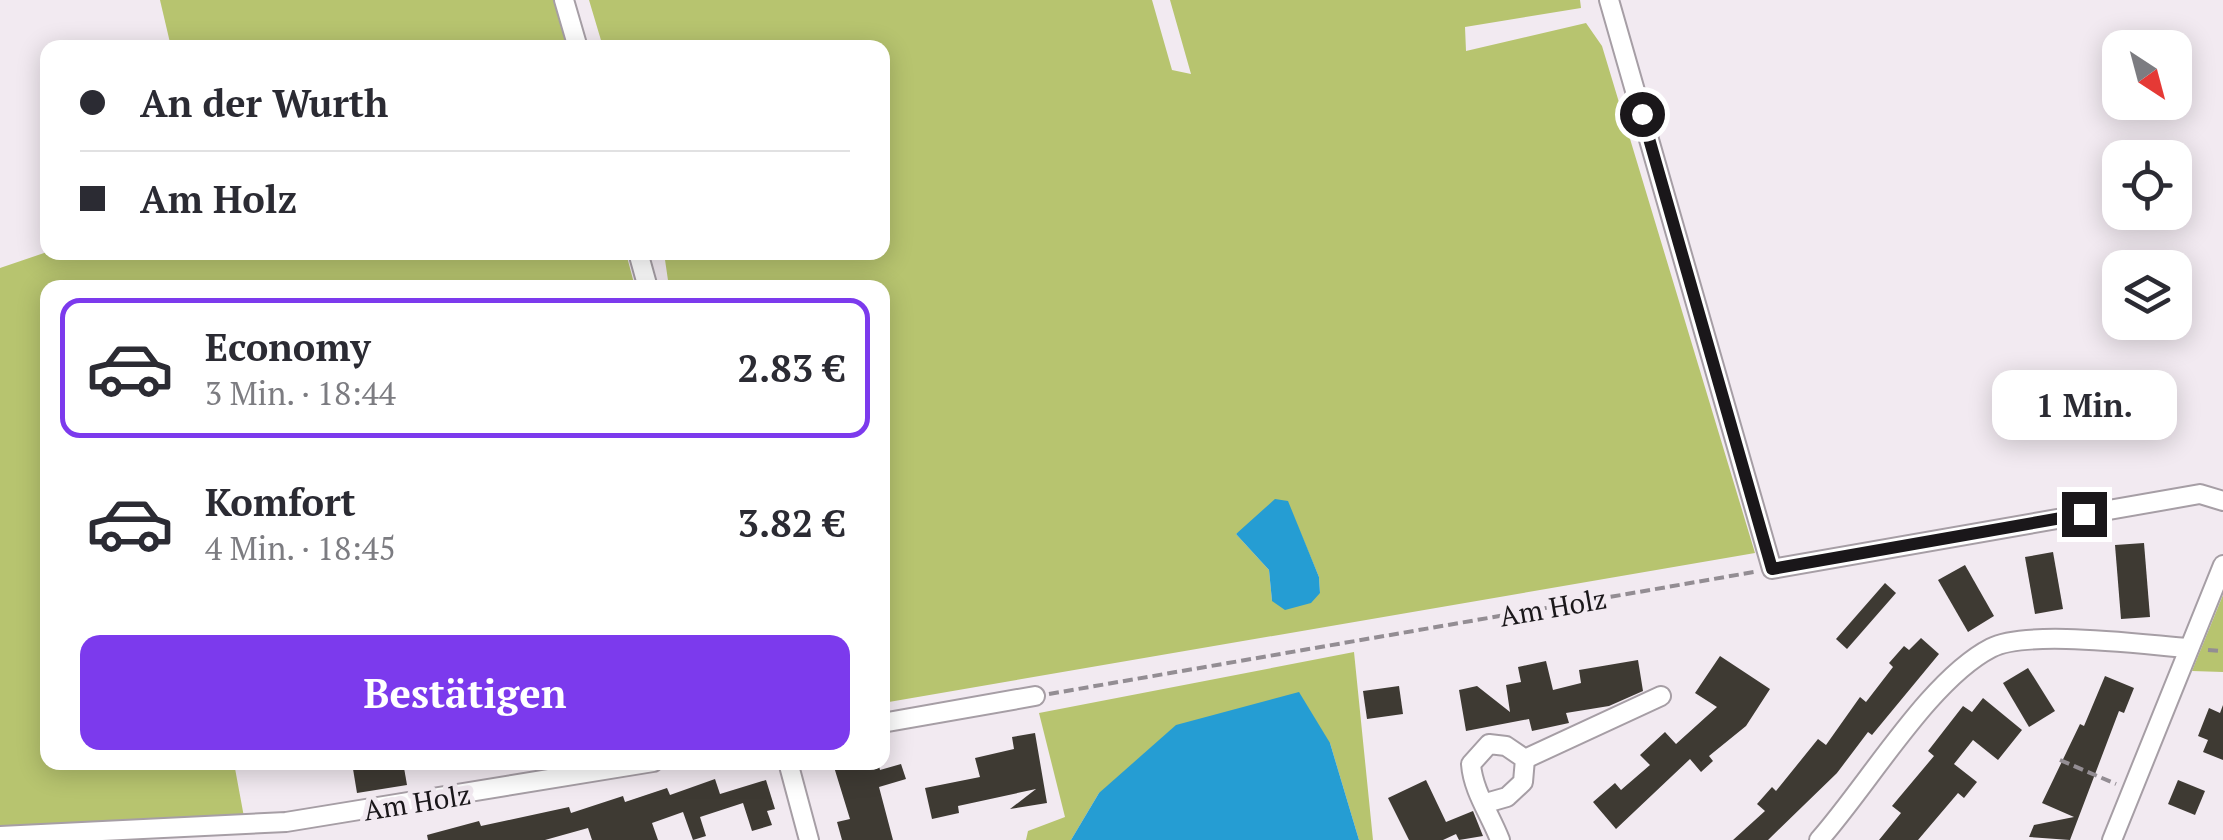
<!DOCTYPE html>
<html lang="de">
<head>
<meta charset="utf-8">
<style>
  :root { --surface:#fff; --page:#f2f2f3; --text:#2b2b33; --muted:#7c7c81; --line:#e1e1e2; --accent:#7c3aed }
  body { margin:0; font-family:"PT Serif",serif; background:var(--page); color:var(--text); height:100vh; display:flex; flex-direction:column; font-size:38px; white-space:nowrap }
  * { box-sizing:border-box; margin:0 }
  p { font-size:32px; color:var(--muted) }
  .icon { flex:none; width:55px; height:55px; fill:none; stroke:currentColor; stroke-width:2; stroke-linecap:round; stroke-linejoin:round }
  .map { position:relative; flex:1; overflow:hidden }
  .drawer { position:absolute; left:40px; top:280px; width:850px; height:490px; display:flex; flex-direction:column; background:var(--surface); border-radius:20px; box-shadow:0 5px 25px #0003 }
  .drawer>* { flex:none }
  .hud { position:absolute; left:40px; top:40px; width:850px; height:220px; border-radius:20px; box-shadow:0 5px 25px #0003; display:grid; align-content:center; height:220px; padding:0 40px; background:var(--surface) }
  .needle { width:65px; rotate:144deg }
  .controls { position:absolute; left:2102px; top:30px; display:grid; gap:20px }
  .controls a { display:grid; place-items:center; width:90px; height:90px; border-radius:20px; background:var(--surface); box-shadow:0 5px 25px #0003; font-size:50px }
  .end { position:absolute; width:45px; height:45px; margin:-22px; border:12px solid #1a171a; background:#fff; box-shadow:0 0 0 5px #fff }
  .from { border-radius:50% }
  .bubble { position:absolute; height:70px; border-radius:20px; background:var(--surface); box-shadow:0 5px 25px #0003; font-size:32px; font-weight:600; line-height:70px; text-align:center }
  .hud b { display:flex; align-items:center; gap:35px; height:95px; font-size:38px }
  .hud b+b { border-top:2px solid var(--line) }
  .hud i { width:25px; height:25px; background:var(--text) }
  ul { padding:18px 0 0; list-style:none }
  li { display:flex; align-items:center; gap:30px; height:140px; margin:0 20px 15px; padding:0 20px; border:5px solid transparent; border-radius:20px }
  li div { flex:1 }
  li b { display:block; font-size:38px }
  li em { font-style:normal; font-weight:600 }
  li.current { border-color:var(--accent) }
  li>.icon { width:90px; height:90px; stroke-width:1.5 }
  .action { display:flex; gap:20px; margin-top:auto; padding:20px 40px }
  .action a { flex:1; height:115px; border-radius:20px; background:var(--accent); color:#fff; font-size:40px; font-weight:600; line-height:115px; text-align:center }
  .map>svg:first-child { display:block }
  .green { fill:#b7c46f; fill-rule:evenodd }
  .water { fill:#259dd3 }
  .building { fill:#3e3a33 }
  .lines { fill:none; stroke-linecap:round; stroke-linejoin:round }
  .minor-casing { stroke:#a69ea5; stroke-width:22 }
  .path { stroke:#938d93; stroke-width:4; stroke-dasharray:10 5; stroke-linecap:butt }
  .minor { stroke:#fff; stroke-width:18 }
  .route { stroke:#1a171a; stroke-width:12 }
  .labels { text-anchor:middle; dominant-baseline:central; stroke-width:10; stroke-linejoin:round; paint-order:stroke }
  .street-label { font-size:28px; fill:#1a171a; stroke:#f2eaf1 }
</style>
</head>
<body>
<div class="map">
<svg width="2223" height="840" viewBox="0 0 2223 840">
  <rect width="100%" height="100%" fill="#f2eaf1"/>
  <g class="green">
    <polygon points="160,0 554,0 568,47 171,47"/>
    <path d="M589,0H1152L1172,70L1191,74L1170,0H1580L1581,8L1465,27L1466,51L1586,23L1602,46L1755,553L883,703L882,288L669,287L664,253L882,252V48L603,47ZM1287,501L1319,577L1320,593L1272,601L1269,570L1236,534Z"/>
    <polygon points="47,252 626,253 635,287 48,288 48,762 234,763 244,817 0,830 0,268"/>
    <polygon points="2223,595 2223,672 2192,671"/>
    <polygon points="1354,652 1373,840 1359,840 1330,743 1099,793 1071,840 1026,840 1028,831 1065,817 1039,713"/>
  </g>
  <g class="water">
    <polygon points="1275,499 1288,501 1319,577 1320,593 1311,603 1285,610 1272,601 1269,570 1236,534"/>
    <polygon points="1299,692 1330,743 1359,840 1071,840 1099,793 1176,725"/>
  </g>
  <g class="building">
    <polygon points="2144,543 2150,617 2121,619 2115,545"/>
    <polygon points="2053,552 2063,609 2035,614 2025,557"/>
    <polygon points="1965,565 1994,616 1968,632 1938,580"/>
    <polygon points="1885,583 1896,593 1847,649 1836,639"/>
    <polygon points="1921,638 1939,654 1872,735 1868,732 1837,773 1768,840 1733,840 1765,811 1757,804 1772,787 1776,791 1818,739 1826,745 1860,697 1866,702 1893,667 1889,663 1904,646 1909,650"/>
    <polygon points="1720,656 1770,689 1746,726 1709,756 1713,761 1701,772 1690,759 1616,829 1593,802 1615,783 1621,790 1650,765 1640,755 1665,732 1676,744 1717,707 1695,693"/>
    <polygon points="1638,660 1643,691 1609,706 1566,713 1569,723 1532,731 1529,719 1466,731 1459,690 1477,686 1510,712 1506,685 1521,682 1518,667 1546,661 1553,690 1581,683 1579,670"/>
    <polygon points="2028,668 2055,711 2029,727 2003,683"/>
    <polygon points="2105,676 2134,688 2124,713 2119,711 2070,840 2029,837 2034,825 2074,817 2042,803 2080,724 2084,726"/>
    <polygon points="1399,686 1403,714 1367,719 1363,691"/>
    <polygon points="1983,698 2022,730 1998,760 1973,740 1954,764 1977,782 1964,798 1958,793 1918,840 1879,840 1901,813 1892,806 1934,756 1928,751 1963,706 1972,712"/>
    <polygon points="2223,705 2223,760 2203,752 2208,740 2198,736 2209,708 2220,713"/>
    <polygon points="1035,733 1047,803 1010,809 1036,789 958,806 959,813 932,819 925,788 980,777 975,758 1014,749 1012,737"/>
    <polygon points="403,762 407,785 357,793 353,769"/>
    <polygon points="850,762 878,762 880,770 901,764 906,779 879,787 893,840 842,840 837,822 850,819 834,767"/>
    <polygon points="715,779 720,794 766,780 775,809 767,811 772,825 752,831 743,803 700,817 706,836 693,840 683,812 652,823 658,840 592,840 588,828 545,840 428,840 427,835 479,821 481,826 569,807 571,813 623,796 625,802 667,788 670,795"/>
    <polygon points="1426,780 1446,822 1473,811 1483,836 1459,840 1456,834 1443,840 1409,840 1388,798"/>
    <polygon points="2178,780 2205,791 2195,815 2168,804"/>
  </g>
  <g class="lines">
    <defs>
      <g id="minor">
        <polyline points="564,0 578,48"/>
        <polyline points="1609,0 1772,569 2200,494 2223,501"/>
        <polyline points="638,252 648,288"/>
        <polyline points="882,723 1035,696"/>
        <polyline points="1525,759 1661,696"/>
        <polyline points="788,762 809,840"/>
        <path d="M1486,803L1507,797L1523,782L1525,759L1506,746L1489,744L1471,764C1473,791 1490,814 1500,840"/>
        <polyline points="0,836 286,822 653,762"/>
        <path d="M1819,840C1868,785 1929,680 1991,648C2027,629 2146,645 2189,648"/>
        <polyline points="2112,840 2223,565"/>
      </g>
    </defs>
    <use href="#minor" class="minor-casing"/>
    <g class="path">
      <polyline points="2208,650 2223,651"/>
      <polyline points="1049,694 1754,572"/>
      <polyline points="2060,760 2116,784"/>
    </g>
    <use href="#minor" class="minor"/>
  </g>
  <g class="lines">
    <polyline class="route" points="1642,114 1772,569 2084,514"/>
  </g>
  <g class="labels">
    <g class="street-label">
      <text transform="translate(1553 607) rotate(-10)">Am Holz</text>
      <text transform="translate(417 802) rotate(-9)">Am Holz</text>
    </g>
  </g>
</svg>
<div class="controls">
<a><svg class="needle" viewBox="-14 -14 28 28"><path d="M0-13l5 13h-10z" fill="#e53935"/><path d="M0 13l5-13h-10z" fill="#7c7c81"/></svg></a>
<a><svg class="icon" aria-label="locate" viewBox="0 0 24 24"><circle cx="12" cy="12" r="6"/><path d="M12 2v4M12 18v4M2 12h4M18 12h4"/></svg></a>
<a><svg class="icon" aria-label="layers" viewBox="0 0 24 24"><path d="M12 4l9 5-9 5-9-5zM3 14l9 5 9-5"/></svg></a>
</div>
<i class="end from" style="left:1642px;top:114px"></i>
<i class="end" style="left:2084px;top:514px"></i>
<div class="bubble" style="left:1992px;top:370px;width:185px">1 Min.</div>
<div class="hud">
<b><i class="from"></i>An der Wurth</b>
<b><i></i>Am Holz</b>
</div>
<section class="drawer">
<ul>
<li class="current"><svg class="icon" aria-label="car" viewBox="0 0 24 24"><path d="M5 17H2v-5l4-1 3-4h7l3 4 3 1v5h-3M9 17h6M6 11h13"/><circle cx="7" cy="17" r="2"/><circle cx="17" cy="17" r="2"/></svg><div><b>Economy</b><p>3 Min. · 18:44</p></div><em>2.83 €</em></li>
<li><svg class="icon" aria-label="car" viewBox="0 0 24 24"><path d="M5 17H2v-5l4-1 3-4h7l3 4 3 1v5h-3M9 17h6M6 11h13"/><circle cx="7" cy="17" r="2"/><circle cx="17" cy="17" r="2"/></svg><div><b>Komfort</b><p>4 Min. · 18:45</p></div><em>3.82 €</em></li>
</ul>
<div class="action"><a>Bestätigen</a></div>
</section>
</div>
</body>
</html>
